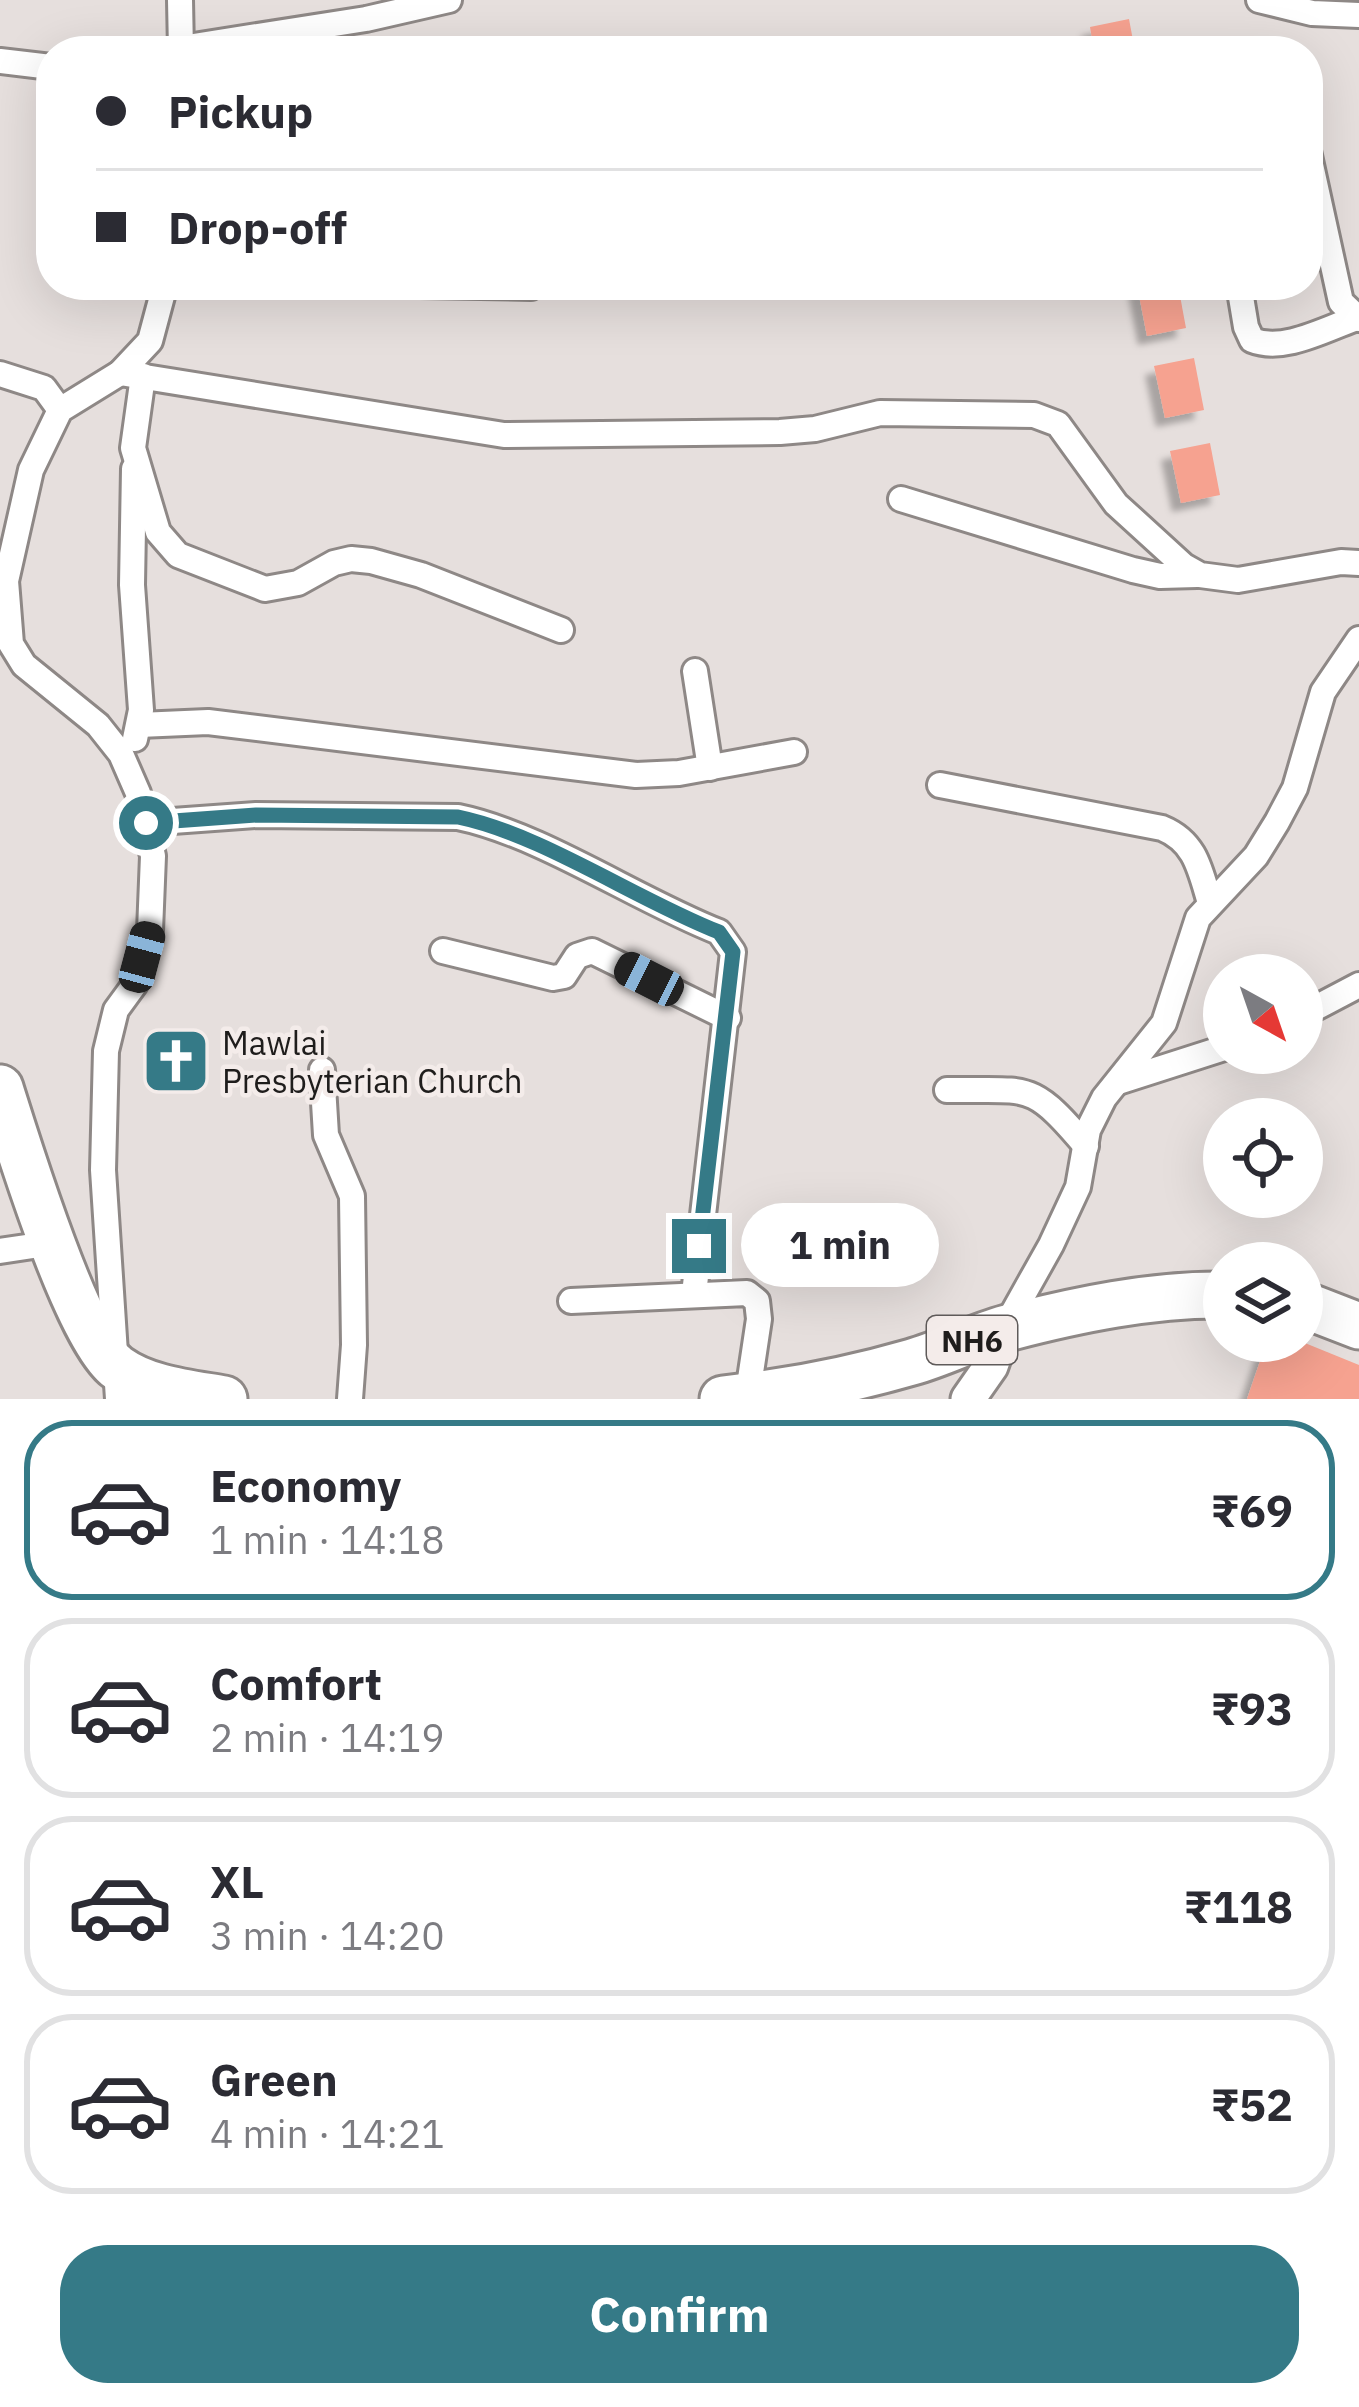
<!DOCTYPE html>
<html lang="en">
<head>
<meta charset="utf-8">
<style>
  :root { --surface:#fff; --page:#f2f2f3; --text:#2b2b33; --muted:#7c7c81; --line:#e1e1e2; --accent:#357a87 }
  body { margin:0; font-family:"IBM Plex Sans",sans-serif; background:var(--page); color:var(--text); height:100vh; display:flex; flex-direction:column; font-size:45px; white-space:nowrap }
  * { box-sizing:border-box; margin:0 }
  p { font-size:39px; color:var(--muted) }
  .icon { flex:none; width:66px; height:66px; fill:none; stroke:currentColor; stroke-width:2; stroke-linecap:round; stroke-linejoin:round }
  .map { position:relative; height:1399px; overflow:hidden }
  .sheet { display:flex; flex-direction:column; background:var(--surface); flex:1 }
  .sheet>* { flex:none }
  .hud { position:absolute; left:36px; top:36px; width:1287px; height:264px; border-radius:48px; box-shadow:0 12px 48px #0002; display:grid; align-content:center; height:264px; padding:0 60px; background:var(--surface) }
  .needle { width:78px; rotate:140deg }
  .tools { position:absolute; left:1203px; top:954px; display:grid; gap:24px }
  .tools a { display:grid; place-items:center; width:120px; height:120px; border-radius:50%; background:var(--surface); box-shadow:0 12px 48px #0002; font-size:60px }
  .end { position:absolute; width:54px; height:54px; margin:-27px; border:15px solid #357a87; background:#fff; box-shadow:0 0 0 6px #fff }
  .from { border-radius:50% }
  .bubble { position:absolute; height:84px; border-radius:42px; background:var(--surface); box-shadow:0 12px 48px #0002; font-size:39px; font-weight:800; line-height:84px; text-align:center }
  .car { position:absolute; width:36px; height:72px; margin:-36px -18px; border-radius:15px; box-shadow:0 0 9px 3px #0007; background:linear-gradient(#222 24%,#8ab4d8 0 40%,#222 0 76%,#8ab4d8 0 86%,#222 0) }
  .hud b { display:flex; align-items:center; gap:42px; height:114px; font-size:45px }
  .hud b+b { border-top:3px solid var(--line) }
  .hud i { width:30px; height:30px; background:var(--text) }
  ul { padding:21px 0 0; list-style:none }
  li { display:flex; align-items:center; gap:36px; height:180px; margin:0 24px 18px; padding:0 36px; border:6px solid var(--line); border-radius:48px }
  li div { flex:1 }
  li b { display:block; font-size:45px }
  li em { font-style:normal; font-weight:800 }
  li.on { border-color:var(--accent) }
  li>.icon { width:108px; height:108px; stroke-width:1.5 }
  .primary-button { display:flex; gap:24px; margin-top:auto; padding:24px 60px }
  .primary-button a { flex:1; height:138px; border-radius:48px; background:var(--accent); color:#fff; font-size:48px; font-weight:800; line-height:138px; text-align:center }
  .map>svg:first-child { display:block }
  .building { fill:#f6a290; filter:url(#shadow) }
  .lines { fill:none; stroke-linecap:round; stroke-linejoin:round }
  .street-casing { stroke:#8e8886; stroke-width:30 }
  .secondary-casing { stroke:#8e8886; stroke-width:39 }
  .highway-casing { stroke:#8e8886; stroke-width:51 }
  .street { stroke:#fff; stroke-width:24 }
  .secondary { stroke:#fff; stroke-width:33 }
  .highway { stroke:#fff; stroke-width:45 }
  .route { stroke:#357a87; stroke-width:15 }
  .labels { text-anchor:middle; dominant-baseline:central; stroke-width:9; stroke-linejoin:round; paint-order:stroke }
  .shield { fill:#f4ecea; stroke:#5f5b5a; stroke-width:3 }
  .shield-label { font-size:30px; font-weight:bold; fill:#1f1d1c }
  .poi-label { font-size:33px; fill:#1f1d1c; stroke:#f4ecea; text-anchor:start }
</style>
</head>
<body>
<div class="map">
<svg width="1359" height="1399" viewBox="0 0 1359 1399">
  <defs>
    <filter id="shadow"><feDropShadow dx="-9" dy="9" stdDeviation="3" flood-color="#0004"/></filter>
  </defs>
  <rect width="100%" height="100%" fill="#e6dfdd"/>
  <g class="building">
    <polygon points="1129,19 1135,51 1094,51 1090,27"/>
    <polygon points="1137,285 1178,285 1186,328 1147,336"/>
    <polygon points="1194,358 1204,410 1165,418 1154,366"/>
    <polygon points="1210,443 1220,495 1181,503 1170,451"/>
    <polygon points="1267,1341 1300,1341 1359,1365 1359,1399 1247,1399"/>
  </g>
  <g class="lines">
    <defs>
      <g id="street">
        <polyline points="180,0 181,51"/>
        <polyline points="1259,0 1312,13 1359,15"/>
        <polyline points="181,48 366,19 449,0"/>
        <polyline points="0,61 51,67"/>
        <polyline points="1308,151 1341,302 1359,319"/>
        <polyline points="420,285 531,287"/>
        <path d="M1239,285L1246,327L1252,340C1284,353 1327,328 1357,318"/>
        <polyline points="120,373 504,435 780,432 815,429 880,413 1034,415 1058,424 1116,504 1184,566 1200,575 1238,580 1341,562 1359,563"/>
        <polyline points="0,374 44,388 60,410"/>
        <polyline points="143,376 133,448 158,532 178,555 265,589 298,583 334,563 351,559 371,561 421,575 561,630"/>
        <polyline points="134,469 132,585 141,710 135,739"/>
        <polyline points="901,499 1133,570 1160,576 1197,575"/>
        <polyline points="695,671 710,768"/>
        <polyline points="139,725 208,722 636,775 679,773 794,752"/>
        <path d="M940,785L1162,828C1196,842 1200,870 1210,903"/>
        <path d="M145,823L256,815L458,817C541,834 637,900 719,932L733,952L694,1294"/>
        <polyline points="443,951 553,978 564,976 577,956 592,951 728,1018"/>
        <polyline points="1302,1015 1359,985"/>
        <polyline points="322,1070 326,1135 352,1196 354,1345 350,1399"/>
        <polyline points="1118,1082 1224,1048"/>
        <path d="M947,1090C1030,1091 1030,1080 1086,1146"/>
        <polyline points="0,1251 53,1243"/>
        <polyline points="571,1301 747,1293 757,1301 759,1319 747,1399"/>
        <polyline points="1005,1327 1051,1245 1078,1187 1088,1130 1104,1098 1164,1023 1198,918 1256,856 1277,822 1295,788 1323,692 1359,639"/>
        <polyline points="118,1399 103,1170 106,1051 116,1010 135,984 150,931 153,856 138,793 121,754 98,725 24,665 11,644 6,581 31,470 60,410 120,373 150,341 165,285"/>
      </g>
      <polyline id="secondary" points="968,1399 991,1366 1004,1329"/>
      <g id="highway">
        <path d="M0,1088C17,1142 77,1339 118,1368C147,1389 190,1393 224,1399"/>
        <polyline points="1302,1304 1359,1326"/>
        <path d="M723,1399C787,1392 850,1380 912,1362C944,1353 974,1337 1007,1328C1076,1310 1152,1294 1224,1295"/>
      </g>
    </defs>
    <use href="#street" class="street-casing"/>
    <use href="#secondary" class="secondary-casing"/>
    <use href="#highway" class="highway-casing"/>
    <use href="#street" class="street"/>
    <use href="#secondary" class="secondary"/>
    <use href="#highway" class="highway"/>
  </g>
  <g class="lines">
    <path class="route" d="M146,823L256,815L458,817C541,834 637,900 719,932L733,952L699,1246"/>
  </g>
  <defs>
    <symbol id="church-square" viewBox="-11 -11 22 22"><rect x="-9" y="-9" width="18" height="18" rx="4" fill="#357a87" stroke="#f4ecea"/><path d="M-1.2-6h2.4v3.5h3.3v2.4h-3.3V6h-2.4V-.1h-3.3v-2.4h3.3Z" fill="#fff"/></symbol>
  </defs>
  <g fill-rule="evenodd">
    <use href="#church-square" x="138" y="1023" width="76" height="76"/>
  </g>
  <g class="labels">
    <rect class="shield" x="927" y="1316" width="90" height="48" rx="9"/>
    <g class="shield-label">
      <text x="972" y="1340">NH6</text>
    </g>
    <g class="poi-label">
      <text x="222" y="1042">Mawlai<tspan x="222" dy="38">Presbyterian Church</tspan></text>
    </g>
  </g>
</svg>
<div class="tools">
<a><svg class="needle" viewBox="-14 -14 28 28"><path d="M0-13l5 13h-10z" fill="#e53935"/><path d="M0 13l5-13h-10z" fill="#7c7c81"/></svg></a>
<a><svg class="icon" aria-label="locate" viewBox="0 0 24 24"><circle cx="12" cy="12" r="6"/><path d="M12 2v4M12 18v4M2 12h4M18 12h4"/></svg></a>
<a><svg class="icon" aria-label="layers" viewBox="0 0 24 24"><path d="M12 4l9 5-9 5-9-5zM3 14l9 5 9-5"/></svg></a>
</div>
<i class="end from" style="left:146px;top:823px"></i>
<i class="end" style="left:699px;top:1246px"></i>
<div class="bubble" style="left:741px;top:1203px;width:198px">1 min</div>
<i class="car" style="left:142px;top:957px;rotate:15deg"></i>
<i class="car" style="left:649px;top:979px;rotate:297deg"></i>
<div class="hud">
<b><i class="from"></i>Pickup</b>
<b><i></i>Drop-off</b>
</div>
</div>
<section class="sheet">
<ul>
<li class="on"><svg class="icon" aria-label="car" viewBox="0 0 24 24"><path d="M5 17H2v-5l4-1 3-4h7l3 4 3 1v5h-3M9 17h6M6 11h13"/><circle cx="7" cy="17" r="2"/><circle cx="17" cy="17" r="2"/></svg><div><b>Economy</b><p>1 min · 14:18</p></div><em>₹69</em></li>
<li><svg class="icon" aria-label="car" viewBox="0 0 24 24"><path d="M5 17H2v-5l4-1 3-4h7l3 4 3 1v5h-3M9 17h6M6 11h13"/><circle cx="7" cy="17" r="2"/><circle cx="17" cy="17" r="2"/></svg><div><b>Comfort</b><p>2 min · 14:19</p></div><em>₹93</em></li>
<li><svg class="icon" aria-label="car" viewBox="0 0 24 24"><path d="M5 17H2v-5l4-1 3-4h7l3 4 3 1v5h-3M9 17h6M6 11h13"/><circle cx="7" cy="17" r="2"/><circle cx="17" cy="17" r="2"/></svg><div><b>XL</b><p>3 min · 14:20</p></div><em>₹118</em></li>
<li><svg class="icon" aria-label="car" viewBox="0 0 24 24"><path d="M5 17H2v-5l4-1 3-4h7l3 4 3 1v5h-3M9 17h6M6 11h13"/><circle cx="7" cy="17" r="2"/><circle cx="17" cy="17" r="2"/></svg><div><b>Green</b><p>4 min · 14:21</p></div><em>₹52</em></li>
</ul>
<div class="primary-button"><a>Confirm</a></div>
</section>
</body>
</html>
